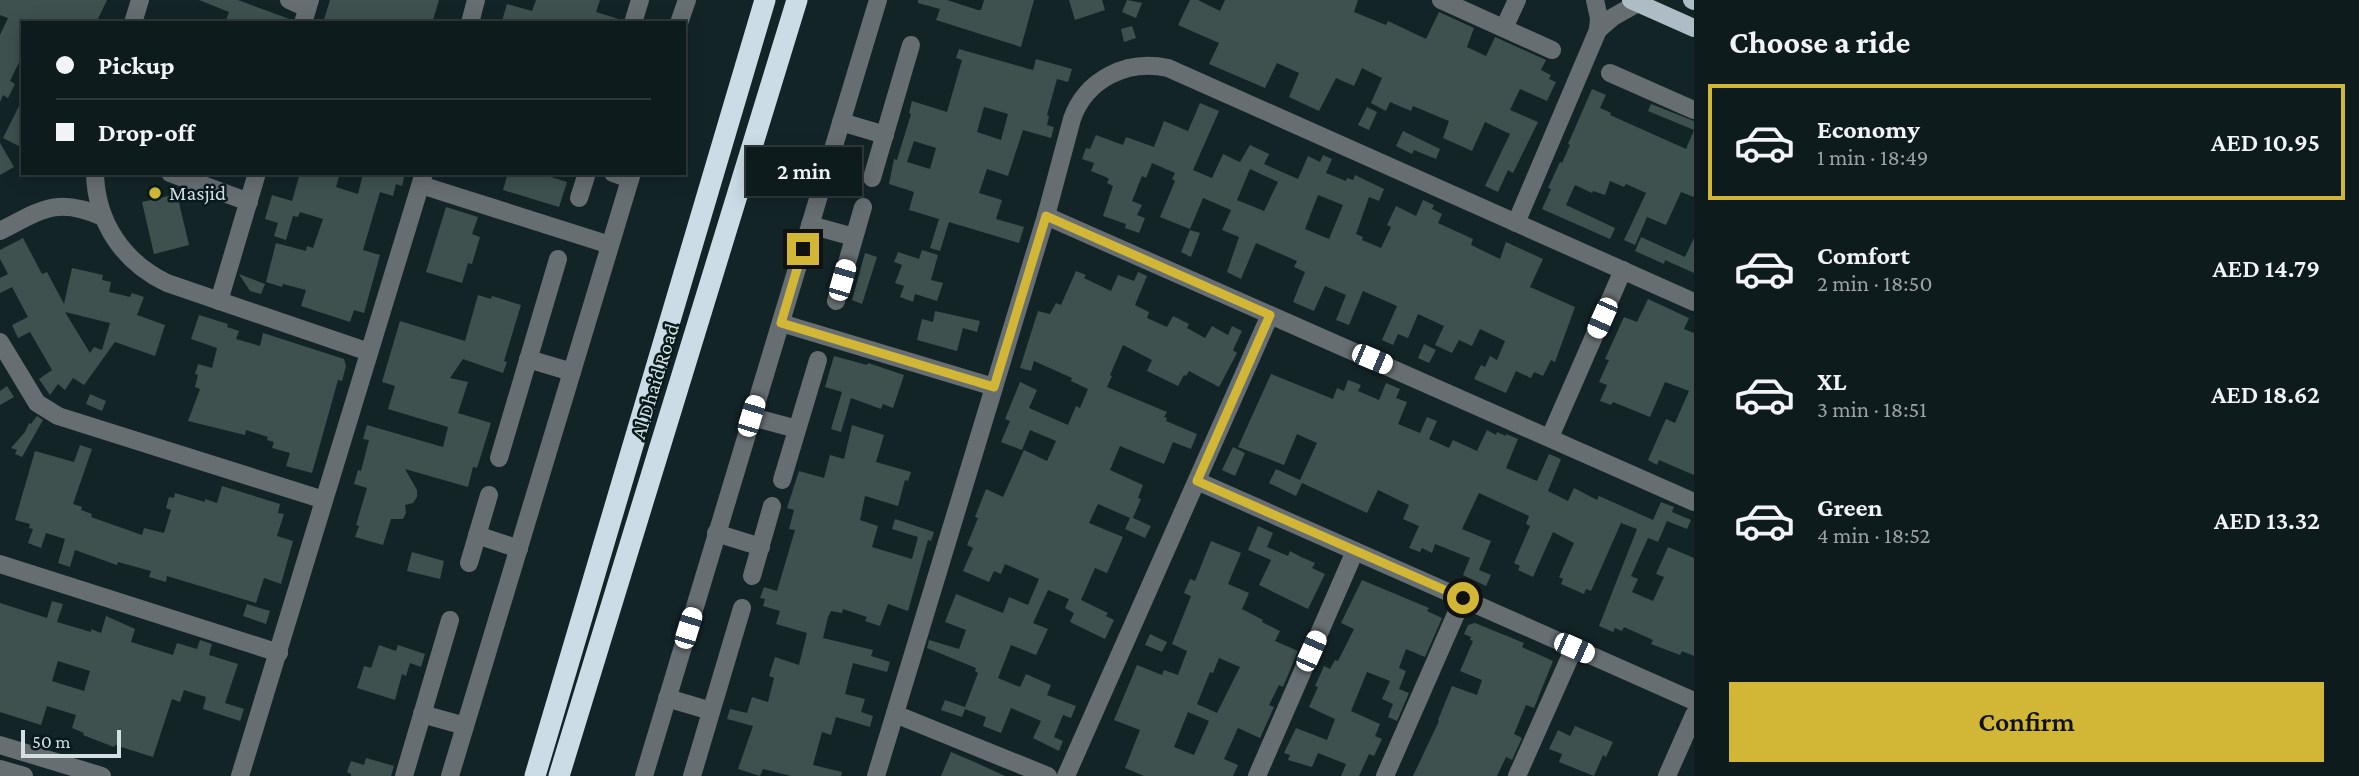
<!DOCTYPE html>
<html lang="en">
<head>
<meta charset="utf-8">
<style>
  :root { --surface:#0e1b1d; --page:#1c282a; --text:#f1f3f6; --muted:#9ba1a4; --line:#2e393b; --accent:#d2b736 }
  body { margin:0; font-family:"Crimson Pro",serif; background:var(--page); color:var(--text); height:100vh; display:flex; flex-direction:column; font-size:26px; white-space:nowrap }
  * { box-sizing:border-box; margin:0 }
  p { font-size:23px; color:var(--muted) }
  .icon { flex:none; width:38px; height:38px; fill:none; stroke:currentColor; stroke-width:2; stroke-linecap:round; stroke-linejoin:round }
  .map { position:relative; flex:1; overflow:hidden }
  .details { display:flex; flex-direction:column; background:var(--surface); width:665px }
  .details>* { flex:none }
  .top-card { position:absolute; left:21px; top:21px; width:665px; height:154px; border-radius:0px; box-shadow:0 4px 18px #0003,0 0 0 2px var(--line); display:grid; align-content:center; height:154px; padding:0 35px; background:var(--surface) }
  .scale { position:absolute; left:21px; bottom:18px; width:100px; box-sizing:border-box; padding-left:7px; border:4px solid #d4dfe1; border-top:0; font-size:19px; line-height:24px; white-space:nowrap; color:#d4dfe1; -webkit-text-stroke:5px #091a1d; paint-order:stroke }
  .end { position:absolute; width:32px; height:32px; margin:-16px; border:9px solid #d2b736; background:#111; box-shadow:0 0 0 4px #111 }
  .from { border-radius:50% }
  .bubble { position:absolute; height:49px; border-radius:0px; background:var(--surface); box-shadow:0 4px 18px #0003,0 0 0 2px var(--line); font-size:23px; font-weight:600; line-height:49px; text-align:center }
  .car { position:absolute; width:21px; height:42px; margin:-21px -10px; border-radius:9px; box-shadow:0 0 5px 2px #0007; background:linear-gradient(#fff 24%,#345 0 40%,#fff 0 76%,#345 0 86%,#fff 0) }
  .top-card b { display:flex; align-items:center; gap:24px; height:66px; font-size:26px }
  .top-card b+b { border-top:2px solid var(--line) }
  .top-card i { width:18px; height:18px; background:var(--text) }
  ul { padding:0; list-style:none }
  li { display:flex; align-items:center; gap:21px; height:116px; margin:0 14px 10px; padding:0 21px; border:4px solid transparent; border-radius:0px }
  li div { flex:1 }
  li b { display:block; font-size:26px }
  li em { font-style:normal; font-weight:600 }
  li.active { border-color:var(--accent) }
  li>.icon { width:63px; height:63px; stroke-width:1.5 }
  h2 { padding:0 35px; font-size:32px; line-height:84px }
  .primary-button { display:flex; gap:14px; margin-top:auto; padding:14px 35px }
  .primary-button a { flex:1; height:80px; border-radius:0px; background:var(--accent); color:#111; font-size:28px; font-weight:600; line-height:80px; text-align:center }
  main { display:flex; flex:1; min-height:0 }
  .map>svg:first-child { display:block }
  .building { fill:#3e514f; fill-rule:evenodd }
  .lines { fill:none; stroke-linecap:round; stroke-linejoin:round }
  .minor { stroke:#676e72; stroke-width:18 }
  .major { stroke:#aebdc5; stroke-width:18 }
  .highway { stroke:#cbdce6; stroke-width:21 }
  .route { stroke:#d2b736; stroke-width:9 }
  .poi-dot { fill:#d2b736; stroke:#091a1d; stroke-width:2.5 }
  .labels { text-anchor:middle; dominant-baseline:central; stroke-width:5; stroke-linejoin:round; paint-order:stroke }
  .poi-label { font-size:21px; fill:#d4dfe1; stroke:#091a1d; text-anchor:start }
  .street-label { font-size:21px; fill:#d4dfe1; stroke:#091a1d }
</style>
</head>
<body>
<main>
<div class="map">
<svg width="1694" height="776" viewBox="0 0 1694 776">
  <rect width="100%" height="100%" fill="#132427"/>
  <g class="building">
    <polygon points="0,0 107,0 96,23 23,23 23,54 10,81 15,84 8,98 3,95 0,102 0,35 8,18 0,15"/>
    <polygon points="199,0 238,0 292,20 292,23 225,23 229,12"/>
    <polygon points="330,0 439,0 432,23 323,23"/>
    <polygon points="536,0 600,0 596,12 622,20 622,23 509,23 502,21 507,4 532,11"/>
    <polygon points="918,0 947,0 978,10 981,10 984,0 1034,0 1021,47 936,20 940,9 918,3"/>
    <polygon points="1069,0 1102,0 1105,10 1075,20"/>
    <polygon points="1127,0 1142,3 1136,18 1122,12"/>
    <polygon points="1190,0 1198,0 1220,11 1225,0 1358,0 1354,12 1386,25 1388,21 1426,39 1439,12 1474,28 1467,47 1486,56 1495,37 1546,60 1541,70 1551,75 1549,79 1556,82 1547,101 1520,89 1510,110 1538,122 1513,173 1508,170 1498,192 1485,186 1510,134 1485,122 1472,151 1443,138 1449,121 1413,106 1411,111 1390,102 1386,111 1371,103 1382,78 1362,68 1354,86 1336,78 1319,111 1289,97 1299,73 1277,63 1265,88 1209,64 1219,43 1178,25"/>
    <polygon points="1132,26 1136,38 1124,42 1121,29"/>
    <path d="M959,49L1033,70L1036,59L1072,69L1068,82L1057,79L1047,115L1049,116L1047,125L1054,127L1051,138L1023,130L1008,176L987,169L979,193L1002,200L996,219L1024,227L1019,243L949,222L940,251L930,248L939,219L909,210L914,192L889,184L894,159L897,160L911,114L909,113L912,101L947,112L962,60L956,58ZM984,107L1008,114L1001,140L977,132ZM914,141L936,148L930,169L907,162Z"/>
    <polygon points="1592,89 1606,95 1600,108 1611,113 1610,115 1686,149 1694,130 1694,197 1681,192 1666,225 1647,217 1635,245 1624,240 1646,193 1626,184 1624,187 1610,181 1605,195 1593,191 1592,193 1575,185 1566,205 1615,228 1610,239 1542,209 1551,189 1548,188 1560,162 1562,163 1570,145 1568,144"/>
    <polygon points="23,98 23,148 3,138"/>
    <path d="M1200,103L1219,111L1193,170L1212,178L1223,154L1240,162L1250,145L1269,154L1264,164L1298,179L1308,156L1320,162L1323,155L1332,159L1326,173L1346,181L1347,178L1353,180L1355,175L1384,189L1379,201L1369,197L1356,234L1363,237L1362,240L1381,248L1391,227L1387,225L1396,206L1416,216L1423,200L1434,205L1432,209L1442,214L1438,223L1473,239L1471,245L1500,259L1506,242L1543,259L1530,287L1575,307L1555,362L1551,360L1543,376L1534,372L1531,378L1516,371L1506,393L1474,379L1481,365L1485,367L1490,356L1497,360L1505,341L1480,329L1472,346L1459,340L1452,353L1435,345L1444,326L1418,314L1408,338L1398,334L1393,345L1382,340L1397,306L1363,291L1349,325L1336,320L1346,295L1325,286L1314,311L1293,302L1305,272L1294,267L1297,261L1256,243L1241,279L1227,272L1239,237L1222,230L1231,210L1203,198L1190,229L1160,217L1175,181L1172,179L1175,173L1152,163L1146,178L1142,176L1132,201L1142,205L1137,215L1145,218L1139,233L1125,228L1126,224L1103,216L1113,186L1107,183L1109,179L1106,177L1091,171L1094,163L1082,159L1086,148L1090,149L1096,135L1123,145L1126,137L1154,147L1164,121L1188,131ZM1250,169L1278,182L1264,211L1237,200ZM1318,195L1343,205L1329,239L1305,229Z"/>
    <polygon points="1651,104 1694,121 1694,130 1648,111"/>
    <polygon points="1367,107 1377,112 1369,130 1358,125"/>
    <polygon points="1403,131 1440,149 1436,159 1414,150 1412,154 1396,146"/>
    <polygon points="0,143 14,167 0,175"/>
    <polygon points="300,173 340,173 336,187 358,194 363,174 369,176 369,173 405,173 402,186 396,184 393,196 380,192 363,250 380,255 364,313 354,310 350,322 301,306 306,290 283,284 282,287 266,282 276,243 306,251 307,246 313,248 323,219 300,212 298,217 293,216 286,240 274,236 278,223 265,219 272,195 292,201"/>
    <polygon points="508,173 538,173 567,182 559,207 503,190"/>
    <polygon points="177,194 189,245 154,254 142,202"/>
    <polygon points="446,207 478,217 472,234 480,237 472,264 468,263 462,283 426,272"/>
    <polygon points="1190,230 1200,233 1191,257 1181,252"/>
    <polygon points="1641,237 1685,257 1694,238 1694,273 1665,260 1664,264 1635,251"/>
    <path d="M23,238L42,274L47,272L64,304L72,268L103,275L102,280L111,282L109,292L130,297L132,293L144,297L137,315L165,325L155,356L115,342L84,385L73,378L65,390L58,384L50,395L39,379L52,370L30,332L18,338L12,325L28,317L12,287L0,293V278L8,274L0,259V250ZM65,312L110,323L102,350L94,347L90,353Z"/>
    <polygon points="922,250 938,255 931,280 943,283 937,301 915,294 913,302 900,297 904,286 895,283 902,265 894,262 898,252 919,259"/>
    <polygon points="865,253 877,257 862,304 852,300"/>
    <polygon points="1076,271 1086,275 1084,278 1111,291 1118,275 1134,281 1138,272 1147,276 1135,305 1149,312 1147,318 1167,327 1173,316 1189,324 1187,328 1205,338 1212,326 1228,335 1232,326 1242,331 1233,350 1237,353 1219,387 1189,371 1186,376 1184,375 1178,386 1147,371 1152,360 1123,345 1110,375 1112,376 1107,387 1167,412 1164,417 1167,418 1166,421 1197,434 1191,449 1173,442 1164,464 1120,446 1110,470 1143,485 1138,498 1141,499 1133,518 1151,526 1145,538 1125,529 1130,518 1098,504 1089,523 1123,537 1107,573 1095,568 1081,600 1108,613 1106,616 1114,620 1105,639 1070,622 1074,613 1065,608 1069,599 1048,590 1033,623 1048,629 1036,655 1011,645 998,678 1020,687 1026,674 1051,685 1047,695 1076,706 1071,718 1063,715 1054,737 1063,741 1059,751 1033,738 1041,721 1011,708 1001,733 983,726 986,717 965,709 962,717 941,710 945,700 965,707 978,673 975,671 976,668 927,648 929,640 959,649 966,630 945,622 956,594 1003,613 1009,597 1028,605 1039,579 1005,564 1001,574 994,571 989,582 963,571 973,548 967,545 978,518 975,517 986,489 1003,497 1024,450 1047,461 1056,441 1030,430 1022,450 1001,442 1010,421 1005,419 1020,382 1037,390 1029,408 1068,425 1076,406 1080,408 1088,389 1071,381 1072,378 1034,361 1031,371 1020,368 1038,311 1050,314 1056,303 1061,305"/>
    <polygon points="239,274 265,284 261,294 250,291"/>
    <polygon points="478,295 491,299 492,296 521,305 504,361 507,362 503,373 463,359 450,378 468,382 458,413 491,423 477,468 473,467 468,487 405,469 417,490 417,497 413,503 405,505 406,513 403,519 391,519 383,545 355,537 359,526 356,525 367,488 354,484 358,470 361,471 369,440 363,439 367,425 443,447 448,427 388,409 395,386 382,382 400,321 465,341"/>
    <polygon points="1648,299 1689,318 1684,329 1694,333 1694,475 1659,460 1657,465 1648,460 1666,419 1675,423 1689,391 1665,382 1650,417 1613,402 1611,405 1600,401 1607,385 1599,382 1609,360 1605,359 1624,317 1637,322"/>
    <polygon points="935,311 980,321 977,332 963,328 957,351 917,340 922,319 933,322"/>
    <polygon points="199,315 228,324 227,327 239,331 236,339 260,346 263,333 344,359 346,366 342,381 338,380 312,473 286,466 290,453 272,448 274,442 267,440 268,437 246,430 245,435 188,421 200,389 195,387 198,375 195,374 198,364 212,368 217,348 191,339"/>
    <polygon points="1424,344 1436,350 1429,363 1418,358"/>
    <polygon points="834,356 867,365 868,363 904,375 893,408 883,404 881,409 851,398 841,432 831,429 842,392 825,387"/>
    <polygon points="1271,374 1333,399 1337,388 1344,391 1348,380 1361,385 1358,391 1379,400 1386,383 1400,389 1396,398 1407,402 1398,424 1420,433 1427,417 1437,421 1429,439 1449,448 1453,440 1477,451 1487,430 1496,435 1497,432 1506,436 1506,434 1518,439 1506,468 1537,481 1549,454 1561,459 1548,491 1568,501 1574,488 1597,500 1599,496 1653,520 1661,502 1674,507 1672,512 1691,520 1687,529 1667,521 1658,542 1648,538 1631,576 1638,579 1632,592 1653,601 1664,577 1656,574 1668,547 1694,558 1694,656 1682,651 1680,655 1651,644 1653,640 1624,627 1622,631 1615,628 1613,632 1599,626 1637,529 1621,523 1591,591 1586,589 1584,594 1561,584 1563,579 1559,577 1574,543 1553,532 1533,577 1518,570 1520,566 1514,563 1530,526 1526,524 1529,516 1479,493 1462,529 1491,541 1479,570 1491,575 1486,586 1463,575 1470,558 1435,544 1432,553 1422,548 1420,552 1409,548 1419,526 1403,519 1409,505 1378,490 1367,513 1302,483 1296,496 1269,483 1276,469 1300,480 1317,443 1297,434 1284,465 1238,447"/>
    <polygon points="7,386 14,397 0,405 0,391"/>
    <polygon points="90,394 106,401 102,411 86,404"/>
    <polygon points="37,416 43,420 22,457 15,454 17,450 11,448 25,432 29,423 31,424"/>
    <polygon points="852,425 884,435 876,462 911,472 908,481 905,480 898,506 865,496 860,520 878,526 872,547 912,559 918,537 892,529 895,519 934,532 931,541 928,540 908,611 888,604 880,626 865,621 867,617 843,609 842,613 831,611 828,617 823,638 873,650 871,656 890,662 887,672 853,663 845,694 865,699 861,712 873,716 870,727 836,717 831,735 822,732 813,765 842,772 841,776 791,776 763,769 760,776 738,769 753,726 727,719 730,709 747,713 752,697 768,702 774,678 769,676 775,657 799,665 807,633 776,624 780,611 763,606 765,599 760,598 764,587 777,591 795,530 789,529 794,510 787,508 799,471 824,478 830,455 844,459"/>
    <polygon points="80,445 92,449 73,504 82,507 81,510 92,514 91,517 142,535 144,528 164,533 171,510 166,508 169,497 174,498 175,493 205,502 205,499 217,503 222,486 280,504 278,513 284,514 277,536 293,541 281,584 264,578 256,603 167,576 166,582 149,577 151,571 118,562 117,565 75,550 70,567 58,563 65,539 46,533 41,548 28,543 33,529 29,528 30,524 15,520 35,451 74,462"/>
    <polygon points="1233,447 1245,453 1235,476 1222,470"/>
    <polygon points="1258,526 1273,533 1267,547 1288,556 1290,551 1301,557 1315,563 1312,568 1325,574 1308,609 1259,585 1271,560 1248,550"/>
    <path d="M1211,541L1241,553L1228,584L1249,593L1242,609L1263,620L1262,622L1280,631L1275,641L1298,651L1283,687L1279,685L1269,705L1274,707L1260,738L1238,728L1224,759L1238,765L1233,776H1144L1125,768L1140,730L1114,720L1137,665L1162,675L1164,670L1178,675L1187,651L1172,644L1191,596L1184,593L1190,579L1195,581ZM1219,658L1240,667L1217,713L1197,704L1210,672L1213,673ZM1188,712L1209,721L1194,755L1174,747Z"/>
    <polygon points="412,552 444,561 440,579 407,571"/>
    <polygon points="1362,580 1429,608 1427,611 1442,618 1425,657 1406,649 1399,668 1406,671 1399,689 1409,693 1397,721 1388,717 1393,704 1382,699 1390,681 1367,672 1351,711 1380,724 1375,736 1382,739 1374,756 1369,754 1359,776 1341,776 1346,764 1318,753 1312,767 1288,760 1290,755 1284,753 1296,728 1327,740 1335,719 1309,707 1318,687 1315,686 1324,666 1330,669 1335,660 1338,661 1354,629 1341,623"/>
    <path d="M52,601L63,604L57,622L91,632V629L101,633L106,616L135,629L131,642L173,655L177,643L197,649L200,640L212,644L209,655L238,664L225,703L244,709L240,721L203,709L206,697L184,690L180,702L172,699L153,757L115,745L114,747L83,735L84,733L72,728L76,715L47,706L41,725L0,712V603L47,618ZM58,661L90,671L84,691L52,681Z"/>
    <polygon points="247,604 270,611 266,624 243,616"/>
    <polygon points="1475,623 1524,643 1522,647 1553,661 1534,708 1526,705 1514,734 1522,738 1512,760 1506,757 1497,776 1413,776 1439,721 1438,720 1452,686 1477,695 1482,680 1460,671 1473,641 1470,640 1471,637 1464,634 1468,625"/>
    <polygon points="1150,634 1167,642 1162,652 1145,645"/>
    <polygon points="379,645 396,651 398,645 425,654 421,667 410,663 406,676 402,674 395,700 357,688 364,666 371,668"/>
    <polygon points="1575,726 1613,742 1606,757 1603,755 1594,776 1559,762 1562,754 1549,749 1558,730 1570,736"/>
    <polygon points="951,752 979,764 1005,776 941,776"/>
    <polygon points="366,758 394,766 391,776 351,776 351,774 347,772 351,761 364,765"/>
  </g>
  <g class="lines">
    <g class="minor">
      <polyline points="289,0 307,8"/>
      <polyline points="1441,0 1552,50"/>
      <polyline points="133,23 140,0"/>
      <polyline points="303,23 310,0"/>
      <polyline points="470,23 476,0"/>
      <polyline points="633,23 640,0"/>
      <polyline points="679,23 687,0"/>
      <polyline points="1504,28 1517,0"/>
      <polyline points="1598,30 1613,17 1638,3"/>
      <polyline points="1610,73 1694,110"/>
      <polyline points="841,122 885,135"/>
      <path d="M95,173C96,222 123,262 167,283L369,352"/>
      <polyline points="170,173 249,202"/>
      <polyline points="613,173 630,179"/>
      <polyline points="872,178 911,45"/>
      <polyline points="421,185 610,245"/>
      <polyline points="579,198 587,173"/>
      <polyline points="1046,216 1694,502"/>
      <polyline points="1516,223 1598,30 1599,18 1595,0"/>
      <polyline points="810,225 854,237"/>
      <path d="M0,231C41,210 57,196 103,217"/>
      <polyline points="219,301 257,173"/>
      <polyline points="836,301 863,207"/>
      <polyline points="781,323 994,387"/>
      <polyline points="0,342 37,403 58,416 324,500"/>
      <polyline points="528,359 572,372"/>
      <polyline points="752,417 797,429"/>
      <polyline points="1550,437 1623,270"/>
      <polyline points="499,458 558,259"/>
      <polyline points="782,480 818,360"/>
      <polyline points="1197,481 1694,701"/>
      <polyline points="716,533 761,547"/>
      <polyline points="477,535 519,549"/>
      <polyline points="469,563 489,495"/>
      <polyline points="0,564 279,653"/>
      <polyline points="752,576 772,506"/>
      <polyline points="667,698 711,711"/>
      <polyline points="422,714 465,726"/>
      <polyline points="895,714 1048,776"/>
      <polyline points="0,745 102,776"/>
      <polyline points="0,769 24,776"/>
      <polyline points="240,776 424,173"/>
      <polyline points="404,776 450,620"/>
      <polyline points="450,776 632,173"/>
      <polyline points="644,776 878,0"/>
      <polyline points="692,776 742,608"/>
      <path d="M876,776L1046,216L1072,119C1086,79 1127,59 1168,68L1694,302"/>
      <polyline points="1066,776 1270,315"/>
      <polyline points="1257,776 1355,551"/>
      <polyline points="1385,776 1463,598"/>
      <polyline points="1517,776 1574,648"/>
      <polyline points="1667,776 1694,715"/>
    </g>
    <g class="major">
      <polyline points="1631,0 1694,28"/>
      <polyline points="1692,0 1694,1"/>
    </g>
    <g class="highway">
      <polyline points="535,776 765,0"/>
      <polyline points="559,776 797,0"/>
    </g>
  </g>
  <g class="lines">
    <polyline class="route" points="803,249 781,323 994,387 1046,216 1270,315 1197,481 1463,598"/>
  </g>
  <circle class="poi-dot" cx="155" cy="193" r="7"/>
  <g class="labels">
    <g class="poi-label">
      <text x="169" y="193">Masjid</text>
    </g>
    <g class="street-label">
      <text transform="translate(655 381) rotate(-73)">Al Dhaid Road</text>
    </g>
  </g>
</svg>
<div class="scale">50 m</div>
<i class="end from" style="left:1463px;top:598px"></i>
<i class="end" style="left:803px;top:249px"></i>
<div class="bubble" style="left:746px;top:147px;width:116px">2 min</div>
<i class="car" style="left:842px;top:280px;rotate:16deg"></i>
<i class="car" style="left:1602px;top:318px;rotate:204deg"></i>
<i class="car" style="left:1372px;top:359px;rotate:113deg"></i>
<i class="car" style="left:751px;top:416px;rotate:17deg"></i>
<i class="car" style="left:688px;top:628px;rotate:17deg"></i>
<i class="car" style="left:1574px;top:648px;rotate:114deg"></i>
<i class="car" style="left:1311px;top:651px;rotate:24deg"></i>
<div class="top-card">
<b><i class="from"></i>Pickup</b>
<b><i></i>Drop-off</b>
</div>
</div>
<section class="details">
<h2>Choose a ride</h2>
<ul>
<li class="active"><svg class="icon" aria-label="car" viewBox="0 0 24 24"><path d="M5 17H2v-5l4-1 3-4h7l3 4 3 1v5h-3M9 17h6M6 11h13"/><circle cx="7" cy="17" r="2"/><circle cx="17" cy="17" r="2"/></svg><div><b>Economy</b><p>1 min · 18:49</p></div><em>AED 10.95</em></li>
<li><svg class="icon" aria-label="car" viewBox="0 0 24 24"><path d="M5 17H2v-5l4-1 3-4h7l3 4 3 1v5h-3M9 17h6M6 11h13"/><circle cx="7" cy="17" r="2"/><circle cx="17" cy="17" r="2"/></svg><div><b>Comfort</b><p>2 min · 18:50</p></div><em>AED 14.79</em></li>
<li><svg class="icon" aria-label="car" viewBox="0 0 24 24"><path d="M5 17H2v-5l4-1 3-4h7l3 4 3 1v5h-3M9 17h6M6 11h13"/><circle cx="7" cy="17" r="2"/><circle cx="17" cy="17" r="2"/></svg><div><b>XL</b><p>3 min · 18:51</p></div><em>AED 18.62</em></li>
<li><svg class="icon" aria-label="car" viewBox="0 0 24 24"><path d="M5 17H2v-5l4-1 3-4h7l3 4 3 1v5h-3M9 17h6M6 11h13"/><circle cx="7" cy="17" r="2"/><circle cx="17" cy="17" r="2"/></svg><div><b>Green</b><p>4 min · 18:52</p></div><em>AED 13.32</em></li>
</ul>
<div class="primary-button"><a>Confirm</a></div>
</section>
</main>
</body>
</html>
